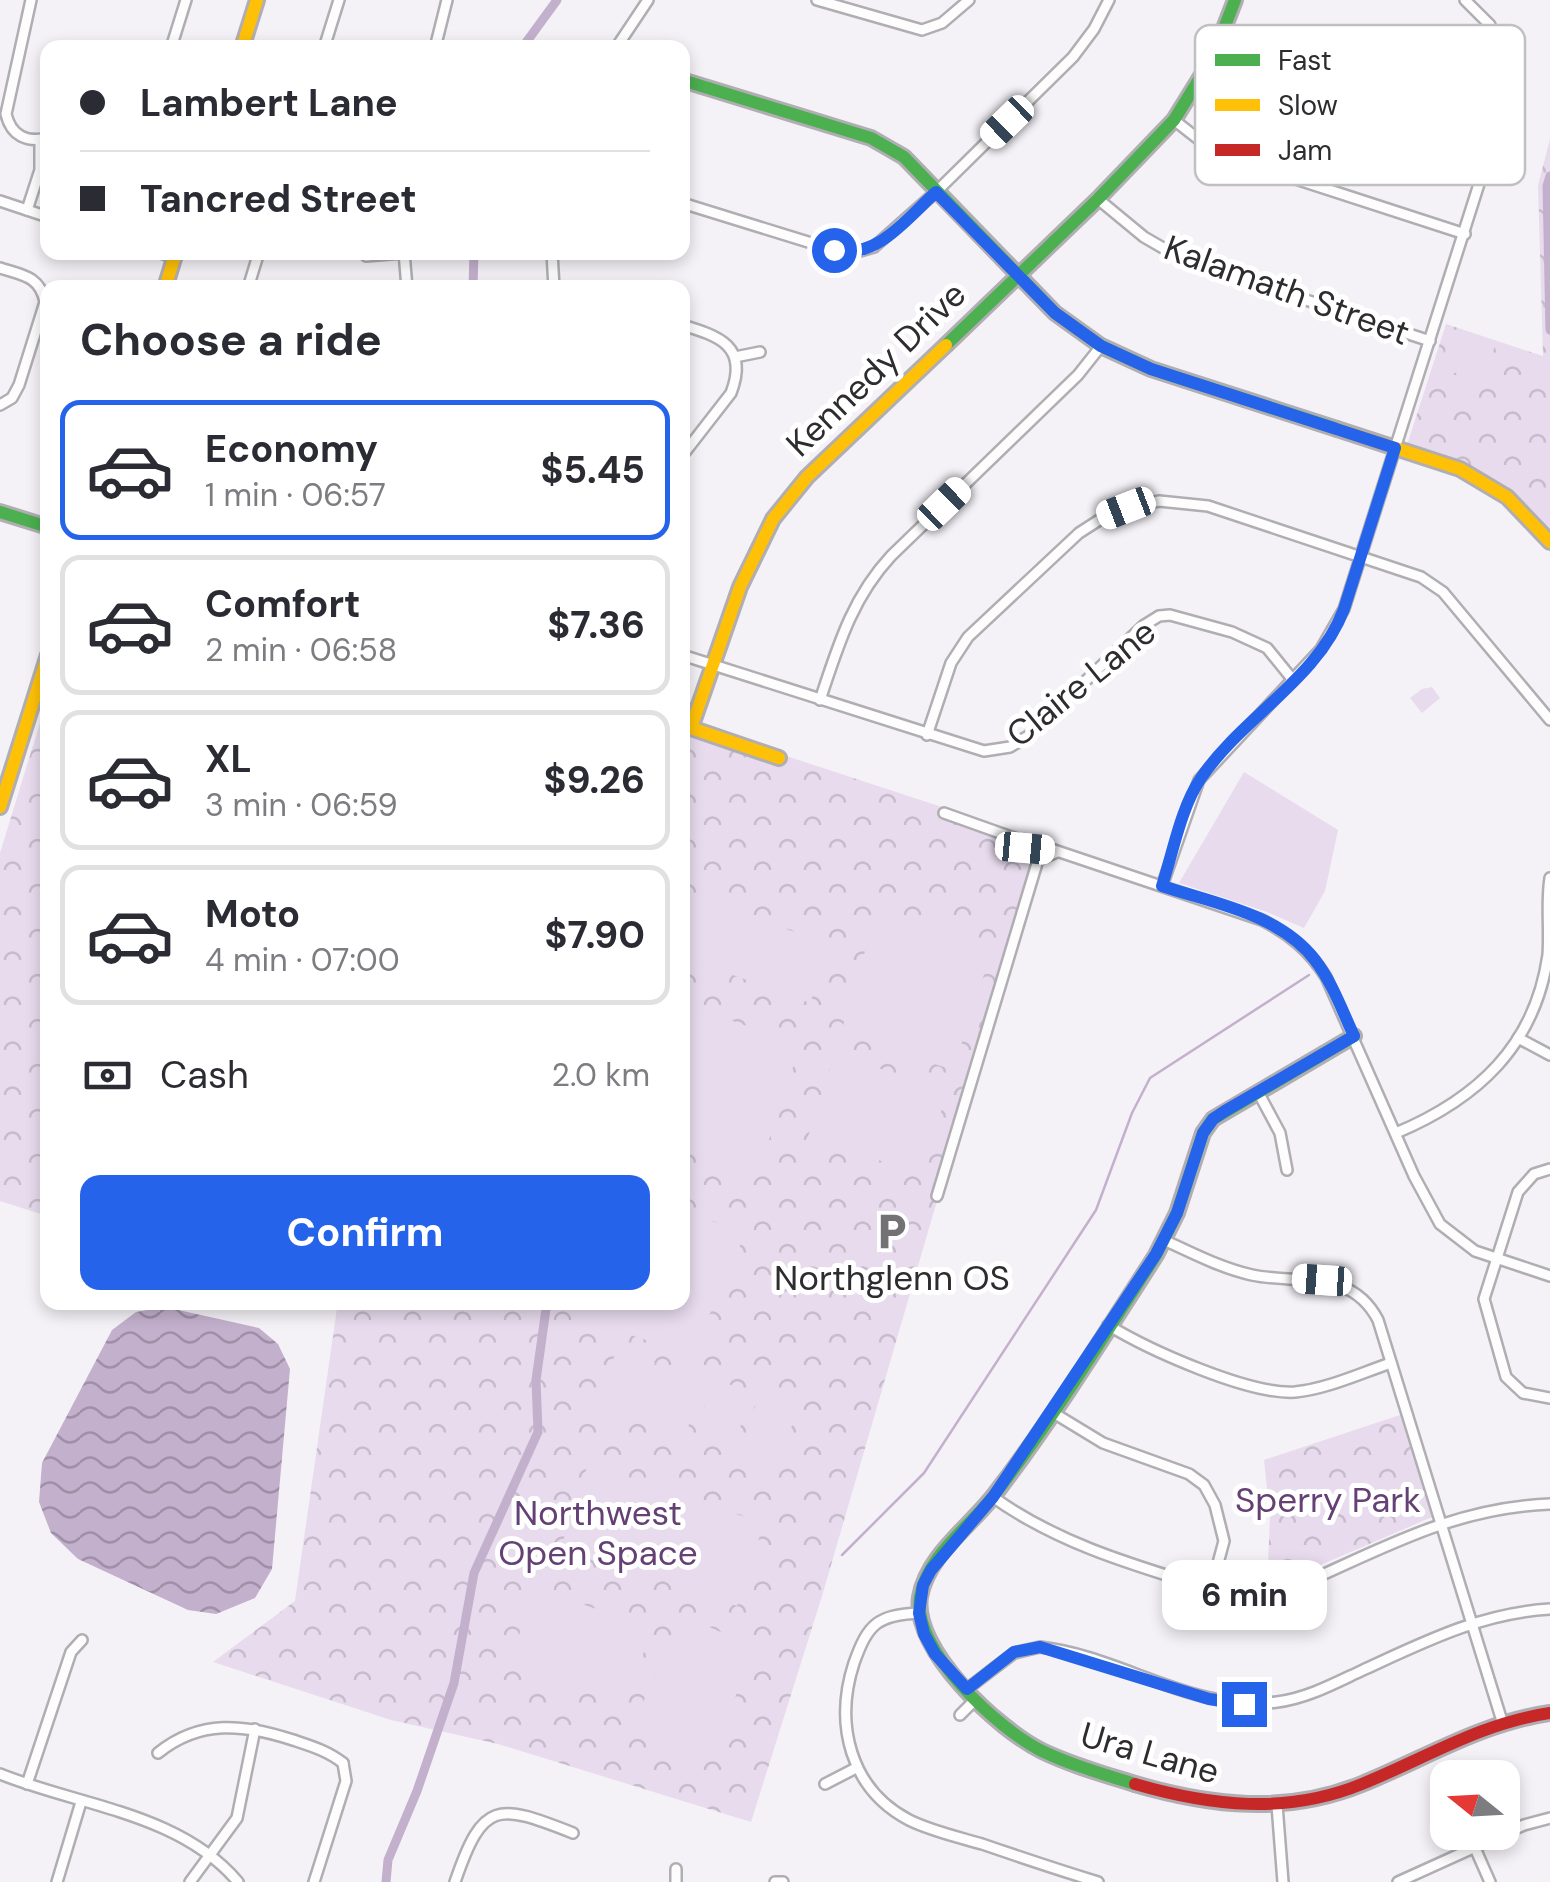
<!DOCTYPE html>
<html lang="en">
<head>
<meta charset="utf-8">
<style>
  :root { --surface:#fff; --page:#f2f2f3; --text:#2b2b33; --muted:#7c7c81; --line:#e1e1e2; --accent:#2563eb }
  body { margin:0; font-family:"DM Sans",sans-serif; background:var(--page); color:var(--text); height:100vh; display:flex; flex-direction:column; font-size:38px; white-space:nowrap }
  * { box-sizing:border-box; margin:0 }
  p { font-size:32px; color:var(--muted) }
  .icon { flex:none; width:55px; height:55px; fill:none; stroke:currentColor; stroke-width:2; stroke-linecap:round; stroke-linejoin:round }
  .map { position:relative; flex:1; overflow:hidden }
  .drawer { position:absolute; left:40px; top:280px; width:650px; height:1030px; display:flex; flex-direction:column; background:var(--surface); border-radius:20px; box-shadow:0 5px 15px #0003 }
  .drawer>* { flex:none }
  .guide { position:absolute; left:40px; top:40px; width:650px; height:220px; border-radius:20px; box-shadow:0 5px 15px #0003; display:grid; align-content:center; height:220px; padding:0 40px; background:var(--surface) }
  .needle { width:65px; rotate:288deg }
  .controls { position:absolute; left:1430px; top:1760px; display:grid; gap:20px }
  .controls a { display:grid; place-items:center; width:90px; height:90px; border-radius:20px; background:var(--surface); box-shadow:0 5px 15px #0003; font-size:50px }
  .end { position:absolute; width:45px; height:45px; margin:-22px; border:12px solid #2563eb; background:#fff; box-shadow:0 0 0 5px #fff }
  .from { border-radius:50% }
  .bubble { position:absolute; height:70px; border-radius:20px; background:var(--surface); box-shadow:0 5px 15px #0003; font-size:32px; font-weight:700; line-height:70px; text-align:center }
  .car { position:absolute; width:30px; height:60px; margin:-30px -15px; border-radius:12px; box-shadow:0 0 8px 2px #0007; background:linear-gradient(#fff 24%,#345 0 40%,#fff 0 76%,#345 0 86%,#fff 0) }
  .guide b { display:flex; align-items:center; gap:35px; height:95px; font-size:38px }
  .guide b+b { border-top:2px solid var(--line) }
  .guide i { width:25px; height:25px; background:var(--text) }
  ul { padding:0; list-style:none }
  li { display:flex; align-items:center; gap:30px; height:140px; margin:0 20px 15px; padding:0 20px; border:5px solid var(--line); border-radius:20px }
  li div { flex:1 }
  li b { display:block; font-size:38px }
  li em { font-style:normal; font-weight:700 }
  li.on { border-color:var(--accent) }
  li>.icon { width:90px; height:90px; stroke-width:1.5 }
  h2 { padding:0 40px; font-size:45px; line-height:120px }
  .pay { display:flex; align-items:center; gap:25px; height:110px; padding:0 40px; font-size:38px }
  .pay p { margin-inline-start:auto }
  .button { display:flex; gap:20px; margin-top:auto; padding:20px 40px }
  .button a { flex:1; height:115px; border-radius:20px; background:var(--accent); color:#fff; font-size:40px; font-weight:700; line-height:115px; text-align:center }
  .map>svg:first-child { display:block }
  .park { fill:url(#park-crowns) }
  .garden { fill:#e7dbed }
  .water { fill:url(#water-waves) }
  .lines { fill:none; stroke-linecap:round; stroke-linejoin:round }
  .stream { stroke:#c3b0cd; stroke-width:2.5 }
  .canal { stroke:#c3b0cd; stroke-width:9 }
  .street-casing { stroke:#b0aeb2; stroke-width:14 }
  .fast-casing { stroke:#b0aeb2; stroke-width:18 }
  .slow-casing { stroke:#b0aeb2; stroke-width:18 }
  .jam-casing { stroke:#b0aeb2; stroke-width:18 }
  .street { stroke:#fefdfe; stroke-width:9 }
  .fast { stroke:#4caf50; stroke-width:12 }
  .slow { stroke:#ffc107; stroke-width:12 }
  .jam { stroke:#c62828; stroke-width:12 }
  .route { stroke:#2563eb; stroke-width:12 }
  .labels { text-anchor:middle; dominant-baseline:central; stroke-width:10; stroke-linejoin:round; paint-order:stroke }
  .street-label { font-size:35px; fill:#2e2c2f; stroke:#fff }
  .poi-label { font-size:35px; fill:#2e2c2f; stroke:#fff }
  .park-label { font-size:35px; fill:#644075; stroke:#fff }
  .key { fill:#fff; stroke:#c0c0c1; stroke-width:2.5 }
  .key-label { font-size:28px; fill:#2e2c2f }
</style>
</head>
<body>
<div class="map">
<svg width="1550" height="1882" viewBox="0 0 1550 1882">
  <defs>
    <pattern id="park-crowns" width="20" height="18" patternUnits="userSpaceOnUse" patternTransform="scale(2.5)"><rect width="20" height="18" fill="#e7dbed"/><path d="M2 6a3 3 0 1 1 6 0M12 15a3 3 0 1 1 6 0" fill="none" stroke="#c6bccc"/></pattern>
    <pattern id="water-waves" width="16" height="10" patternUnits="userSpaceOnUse" patternTransform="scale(2.5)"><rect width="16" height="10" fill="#c3b0cd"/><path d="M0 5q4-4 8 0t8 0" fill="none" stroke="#9f8fa7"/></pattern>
  </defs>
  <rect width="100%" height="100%" fill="#f5f2f7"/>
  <g class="park">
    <path d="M1550,139V532C1502,478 1475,466 1407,445L1446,324L1543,356L1538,185Z"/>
    <polygon points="1432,687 1440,698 1422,713 1410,698 1422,689"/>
    <polygon points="47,700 47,1216 0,1201 0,853"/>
    <polygon points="683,722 1042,840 822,1596 751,1822 498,1744 391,1720 213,1662 295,1601 337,1308 323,1303 682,1302"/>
    <polygon points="1400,1415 1432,1517 1267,1588 1270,1517 1264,1460"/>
  </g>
  <g class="garden">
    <polygon points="1452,329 1496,342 1483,382 1440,368"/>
    <polygon points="1244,772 1338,830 1325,891 1304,928 1267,912 1179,883"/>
    <polygon points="700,898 831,945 810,1003 683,957 683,947"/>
    <polygon points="914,918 994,944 953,1070 846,1035 842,1029 871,931"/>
    <polygon points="683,1003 788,1041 797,1055 757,1176 683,1152"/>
    <polygon points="839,1056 948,1090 921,1174 808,1137 833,1059"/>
    <polygon points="683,1214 734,1227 742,1241 692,1355 606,1327 593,1303 682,1302"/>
    <polygon points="616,1351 655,1363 635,1424 596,1411"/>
    <polygon points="665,1367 704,1379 684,1440 645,1427"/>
    <polygon points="713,1379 752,1392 732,1452 694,1440"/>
    <polygon points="758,1397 797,1410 777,1471 738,1458"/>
    <polygon points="588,1464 643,1482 616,1565 561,1547"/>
    <polygon points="649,1483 704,1501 676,1584 621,1566"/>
    <polygon points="709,1505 764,1523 737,1606 682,1588"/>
    <polygon points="535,1588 652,1628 626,1705 509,1665"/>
    <polygon points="682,1615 757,1648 707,1760 632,1727"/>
  </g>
  <polygon class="water" points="165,1307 259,1328 278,1344 290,1369 272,1569 255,1598 216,1614 188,1610 78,1559 51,1533 39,1502 42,1463 112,1330 136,1312"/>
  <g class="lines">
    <polyline class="stream" points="842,1555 924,1473 1096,1210 1132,1113 1150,1078 1309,975"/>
    <g class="canal">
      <polyline points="522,48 557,0"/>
      <polyline points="1550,176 1547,186 1550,330"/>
      <polyline points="473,288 474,252"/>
      <polyline points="386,1882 388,1860 417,1791 454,1683 474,1573 538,1432 536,1380 547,1302"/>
    </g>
    <defs>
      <g id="street">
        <path d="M31,0L6,114C11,136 27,143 48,138"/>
        <polyline points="817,0 922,30 942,23 969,0"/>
        <polyline points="171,48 186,0"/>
        <polyline points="324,48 339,0"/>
        <polyline points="435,48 447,0"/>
        <polyline points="616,48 648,0"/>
        <polyline points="1174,120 1202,142 1231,158 1465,234"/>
        <polyline points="1288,176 1316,98 1323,90 1346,81 1450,111 1491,118"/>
        <polyline points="1098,199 1144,237 1182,259 1430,341"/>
        <polyline points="0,201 48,217"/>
        <polyline points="682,203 834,250 853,253 874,247 936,192 1073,57 1094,29 1109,0"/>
        <polyline points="27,210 40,170 40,140"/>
        <polyline points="158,252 174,258"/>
        <polyline points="404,252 407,288"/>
        <polyline points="552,252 554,288"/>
        <polyline points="366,256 404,253"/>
        <path d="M0,268C22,275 40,276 45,302L19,385L12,398L0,405"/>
        <polyline points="248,288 259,252"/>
        <path d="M682,325C719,336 749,346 731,393L682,456"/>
        <polyline points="735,357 760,352"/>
        <polyline points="682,655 984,751 1010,747 1028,736 1143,626 1159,616 1170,615 1232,632 1267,648 1293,680"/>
        <path d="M820,700C838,646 852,598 891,556L1078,375L1101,346"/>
        <polyline points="927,735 951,663 968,637 1079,533 1107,515 1126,508 1159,501 1208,506 1421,577 1443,592 1550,720"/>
        <path d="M944,813L1017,839L1025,848L1054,850L1262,920C1289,934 1309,950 1326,977L1414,1176L1440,1224L1475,1251L1550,1276"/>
        <polyline points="1162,886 1199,780 1321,649 1344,609 1479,184 1500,61 1490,25 1465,0"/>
        <polyline points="1518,1038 1550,1055"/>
        <polyline points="1258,1092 1280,1133 1287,1170"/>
        <path d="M1396,1133C1477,1099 1535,1046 1548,955C1550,929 1546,903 1550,878"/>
        <polyline points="1550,1169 1534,1174 1518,1192 1484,1299 1506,1377 1523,1393 1550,1398"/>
        <polyline points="937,1196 1038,860 1057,852"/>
        <path d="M1164,1240C1192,1253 1221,1268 1252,1275C1299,1285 1351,1268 1378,1320L1502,1721"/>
        <path d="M1108,1325C1149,1350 1249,1395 1295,1392C1327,1389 1361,1373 1391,1363"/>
        <polyline points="1052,1412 1103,1443 1189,1474 1204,1485 1215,1505 1224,1541 1211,1589"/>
        <path d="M993,1497C1064,1548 1148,1569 1230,1595L1260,1599L1279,1594C1372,1555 1446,1508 1550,1504"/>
        <path d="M919,1613C877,1615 868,1624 854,1663C834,1724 850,1789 909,1820C931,1831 958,1837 982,1844C1020,1857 1059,1870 1098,1882"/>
        <path d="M967,1689L1014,1653L1040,1647C1121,1656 1193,1713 1277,1702C1308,1698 1335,1683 1363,1670C1424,1642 1481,1613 1550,1609"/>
        <polyline points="960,1715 976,1699"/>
        <path d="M158,1753C200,1719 244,1724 293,1740C311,1746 328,1751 343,1763"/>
        <path d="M0,1774C79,1806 180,1813 238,1882"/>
        <polyline points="27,1784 71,1652 82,1640"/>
        <polyline points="825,1784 856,1768"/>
        <polyline points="1277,1805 1283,1882"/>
        <polyline points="1475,1848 1490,1882"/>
        <polyline points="57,1882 81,1802"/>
        <polyline points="190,1882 237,1818 255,1729"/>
        <polyline points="314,1882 346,1781 343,1763"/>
        <path d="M455,1882C483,1800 497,1803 573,1833"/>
        <polyline points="676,1882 676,1869"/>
        <polyline points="775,1882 783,1882"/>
        <polyline points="1398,1882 1524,1825 1550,1818"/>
      </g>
      <g id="fast">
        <polyline points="682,80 871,138 904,157 1055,313 1101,346 1151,369 1337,429"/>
        <polyline points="946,345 1098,199 1174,120 1213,57 1235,0"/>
        <polyline points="0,512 48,527"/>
        <path d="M1135,1784C1103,1774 1071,1765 1042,1751C998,1729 912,1650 920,1597C927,1555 971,1526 995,1494C1053,1418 1104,1336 1156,1255L1177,1213L1203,1133L1213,1119L1354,1036"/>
      </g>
      <g id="slow">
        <polyline points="242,48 257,0"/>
        <polyline points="165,288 176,252"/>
        <polyline points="1337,429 1460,469 1507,497 1550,542"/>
        <polyline points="779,758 691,728 740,587 773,519 807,477 946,345"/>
        <polyline points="0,807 48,655"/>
      </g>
      <path id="jam" d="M1135,1784C1211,1806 1286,1815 1362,1784C1426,1758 1481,1723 1550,1713"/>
    </defs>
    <use href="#street" class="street-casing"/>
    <use href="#fast" class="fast-casing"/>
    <use href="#slow" class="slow-casing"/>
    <use href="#jam" class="jam-casing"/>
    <use href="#street" class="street"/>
    <use href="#fast" class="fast"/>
    <use href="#slow" class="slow"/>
    <use href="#jam" class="jam"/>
  </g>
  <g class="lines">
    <path class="route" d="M834,250C877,260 907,218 936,192L1055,313L1101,346L1151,369L1395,448L1344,609C1318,679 1242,717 1201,778C1181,807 1173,852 1162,886C1213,903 1280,914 1315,960C1332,982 1342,1010 1354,1036L1225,1111L1213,1119L1203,1133L1177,1213L1156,1254L993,1497L931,1570L923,1585L919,1613L924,1634L935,1654L967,1689L1014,1652L1040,1647L1209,1699L1244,1704"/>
  </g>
  <defs>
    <symbol id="parking-bare" viewBox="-9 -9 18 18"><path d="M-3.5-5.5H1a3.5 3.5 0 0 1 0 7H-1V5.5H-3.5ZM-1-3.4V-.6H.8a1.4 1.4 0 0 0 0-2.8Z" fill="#747175" stroke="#fff" stroke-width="2.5" paint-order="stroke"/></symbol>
  </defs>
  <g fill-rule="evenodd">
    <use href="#parking-bare" x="864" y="1204" width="55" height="55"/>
  </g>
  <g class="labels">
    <g class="street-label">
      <text transform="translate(1287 290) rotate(20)">Kalamath Street</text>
      <text transform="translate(876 369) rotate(-44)">Kennedy Drive</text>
      <text transform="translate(1081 683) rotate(-39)">Claire Lane</text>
      <text transform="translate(1150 1753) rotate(16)">Ura Lane</text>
    </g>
    <g class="poi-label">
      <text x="892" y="1278">Northglenn OS</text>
    </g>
    <g class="park-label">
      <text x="1328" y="1500">Sperry Park</text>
      <text x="598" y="1513">Northwest<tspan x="598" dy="40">Open Space</tspan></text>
    </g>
  </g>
  <rect x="1195" y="25" width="330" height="160" rx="15" class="key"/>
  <rect x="1215" y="54" width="45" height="12" fill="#4caf50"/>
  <rect x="1215" y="99" width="45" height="12" fill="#ffc107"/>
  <rect x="1215" y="144" width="45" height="12" fill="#c62828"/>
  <g class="key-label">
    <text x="1278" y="70">Fast</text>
    <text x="1278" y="115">Slow</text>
    <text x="1278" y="160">Jam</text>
  </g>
</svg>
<div class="controls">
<a><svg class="needle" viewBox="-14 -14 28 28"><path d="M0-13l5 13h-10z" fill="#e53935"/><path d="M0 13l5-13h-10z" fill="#7c7c81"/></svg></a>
</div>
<i class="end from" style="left:834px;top:250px"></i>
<i class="end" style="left:1244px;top:1704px"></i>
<div class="bubble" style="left:1162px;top:1560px;width:165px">6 min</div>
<i class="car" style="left:1007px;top:122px;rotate:226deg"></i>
<i class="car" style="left:944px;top:504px;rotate:46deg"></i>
<i class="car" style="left:1126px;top:508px;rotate:249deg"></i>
<i class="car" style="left:1025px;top:848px;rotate:95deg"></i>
<i class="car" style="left:1322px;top:1280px;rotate:274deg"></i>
<div class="guide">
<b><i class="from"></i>Lambert Lane</b>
<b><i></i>Tancred Street</b>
</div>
<section class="drawer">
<h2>Choose a ride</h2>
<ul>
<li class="on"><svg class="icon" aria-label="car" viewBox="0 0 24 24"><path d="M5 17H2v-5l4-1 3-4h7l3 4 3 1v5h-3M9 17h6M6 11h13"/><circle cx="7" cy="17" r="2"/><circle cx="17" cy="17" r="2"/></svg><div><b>Economy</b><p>1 min · 06:57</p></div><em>$5.45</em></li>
<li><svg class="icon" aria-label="car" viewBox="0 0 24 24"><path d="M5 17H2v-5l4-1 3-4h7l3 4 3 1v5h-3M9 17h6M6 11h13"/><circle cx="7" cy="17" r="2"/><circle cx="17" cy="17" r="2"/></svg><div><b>Comfort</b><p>2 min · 06:58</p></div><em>$7.36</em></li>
<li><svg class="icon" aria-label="car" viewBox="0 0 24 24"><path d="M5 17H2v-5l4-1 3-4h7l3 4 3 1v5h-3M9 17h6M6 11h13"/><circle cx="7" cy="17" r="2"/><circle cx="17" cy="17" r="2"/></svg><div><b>XL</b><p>3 min · 06:59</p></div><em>$9.26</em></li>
<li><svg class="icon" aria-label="car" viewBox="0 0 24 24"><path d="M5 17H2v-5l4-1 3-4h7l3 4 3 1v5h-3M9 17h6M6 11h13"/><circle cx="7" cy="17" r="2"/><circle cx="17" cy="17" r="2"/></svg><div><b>Moto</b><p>4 min · 07:00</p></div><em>$7.90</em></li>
</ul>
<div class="pay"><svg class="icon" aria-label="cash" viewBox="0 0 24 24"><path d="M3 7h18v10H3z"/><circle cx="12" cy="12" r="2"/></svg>Cash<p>2.0 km</p></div>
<div class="button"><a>Confirm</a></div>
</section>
</div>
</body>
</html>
